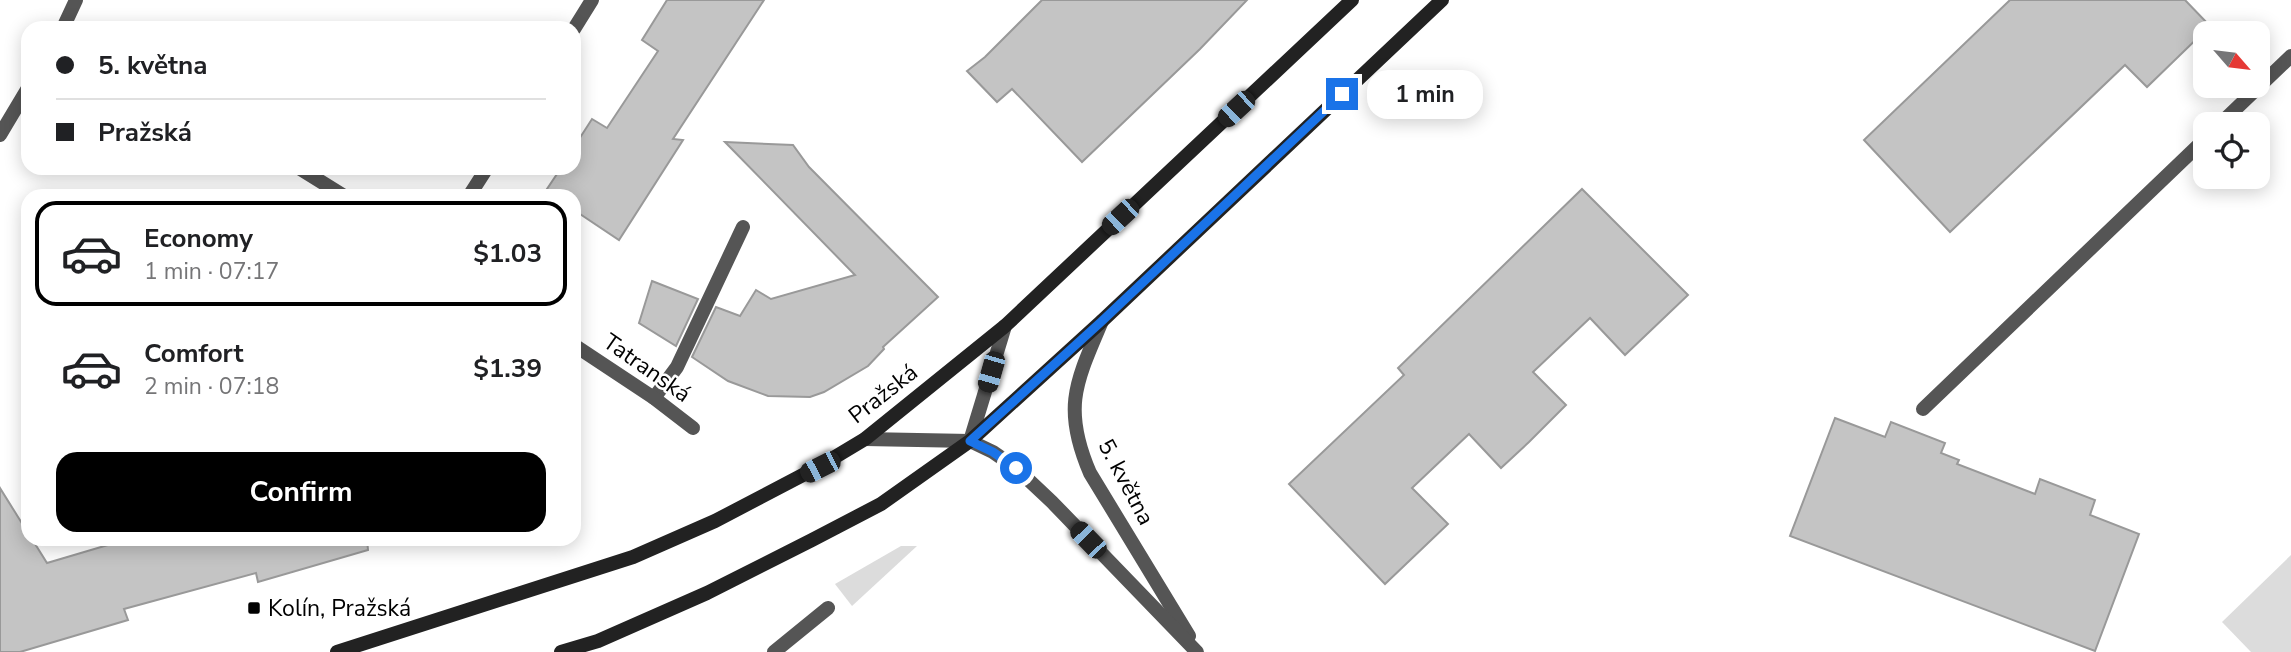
<!DOCTYPE html>
<html lang="en">
<head>
<meta charset="utf-8">
<style>
  :root { --surface:#fff; --page:#f6f6f6; --text:#202124; --muted:#757577; --line:#e0e0e0; --accent:#000 }
  body { margin:0; font-family:"Nunito Sans",sans-serif; background:var(--page); color:var(--text); height:100vh; display:flex; flex-direction:column; font-size:26px; white-space:nowrap }
  * { box-sizing:border-box; margin:0 }
  p { font-size:23px; color:var(--muted) }
  .icon { flex:none; width:38px; height:38px; fill:none; stroke:currentColor; stroke-width:2; stroke-linecap:round; stroke-linejoin:round }
  .map { position:relative; flex:1; overflow:hidden }
  .side { position:absolute; left:21px; top:189px; width:560px; height:357px; display:flex; flex-direction:column; background:var(--surface); border-radius:21px; box-shadow:0 4px 18px #0003 }
  .side>* { flex:none }
  .top-card { position:absolute; left:21px; top:21px; width:560px; height:154px; border-radius:21px; box-shadow:0 4px 18px #0003; display:grid; align-content:center; height:154px; padding:0 35px; background:var(--surface) }
  .needle { width:46px; rotate:118deg }
  .tools { position:absolute; left:2193px; top:21px; display:grid; gap:14px }
  .tools a { display:grid; place-items:center; width:77px; height:77px; border-radius:14px; background:var(--surface); box-shadow:0 4px 18px #0003; font-size:35px }
  .end { position:absolute; width:32px; height:32px; margin:-16px; border:9px solid #1a73e8; background:#fff; box-shadow:0 0 0 4px #fff }
  .from { border-radius:50% }
  .bubble { position:absolute; height:49px; border-radius:21px; background:var(--surface); box-shadow:0 4px 18px #0003; font-size:23px; font-weight:700; line-height:49px; text-align:center }
  .car { position:absolute; width:21px; height:42px; margin:-21px -10px; border-radius:9px; box-shadow:0 0 5px 2px #0007; background:linear-gradient(#222 24%,#8ab4d8 0 40%,#222 0 76%,#8ab4d8 0 86%,#222 0) }
  .top-card b { display:flex; align-items:center; gap:24px; height:66px; font-size:26px }
  .top-card b+b { border-top:2px solid var(--line) }
  .top-card i { width:18px; height:18px; background:var(--text) }
  ul { padding:12px 0 0; list-style:none }
  li { display:flex; align-items:center; gap:21px; height:105px; margin:0 14px 10px; padding:0 21px; border:4px solid transparent; border-radius:21px }
  li div { flex:1 }
  li b { display:block; font-size:26px }
  li em { font-style:normal; font-weight:700 }
  li.current { border-color:var(--accent) }
  li>.icon { width:63px; height:63px; stroke-width:1.5 }
  .cta { display:flex; gap:14px; margin-top:auto; padding:14px 35px }
  .cta a { flex:1; height:80px; border-radius:21px; background:var(--accent); color:#fff; font-size:28px; font-weight:700; line-height:80px; text-align:center }
  .map>svg:first-child { display:block }
  .green { fill:#dcdcdc }
  .building { fill:#c4c4c4; stroke:#999; stroke-width:2 }
  .lines { fill:none; stroke-linecap:round; stroke-linejoin:round }
  .lane { stroke:#555; stroke-width:14 }
  .street { stroke:#555; stroke-width:14 }
  .secondary { stroke:#222; stroke-width:14 }
  .route { stroke:#1a73e8; stroke-width:9 }
  .poi-dot { fill:#000; stroke:#fff; stroke-width:2.5 }
  .labels { text-anchor:middle; dominant-baseline:central; stroke-width:5; stroke-linejoin:round; paint-order:stroke }
  .street-label { font-size:23px; fill:#000; stroke:#fff }
  .poi-label { font-size:23px; fill:#000; stroke:#fff; text-anchor:start }
</style>
</head>
<body>
<div class="map">
<svg width="2291" height="652" viewBox="0 0 2291 652">
  <rect width="100%" height="100%" fill="#fff"/>
  <g class="green">
    <polygon points="901,546 917,546 852,606 835,584"/>
    <polygon points="2291,555 2291,652 2251,652 2222,622"/>
  </g>
  <g class="building">
    <polygon points="667,0 764,0 673,139 683,140 619,240 574,210 574,196 552,196 545,192 561,168 574,168 574,147 592,119 607,128 658,51 642,40"/>
    <polygon points="1042,0 1247,0 1200,49 1082,162 1012,89 997,102 967,71 985,57"/>
    <polygon points="2010,0 2185,0 2210,26 2147,87 2125,65 1950,232 1864,140"/>
    <polygon points="725,142 793,145 809,167 938,297 883,347 884,349 868,366 824,392 810,397 768,396 728,381 692,357 716,307 740,316 756,290 771,299 855,275"/>
    <polygon points="1582,189 1688,295 1625,355 1590,318 1533,372 1566,405 1529,442 1501,468 1469,434 1412,488 1448,524 1385,584 1289,484 1404,375 1398,368"/>
    <polygon points="652,281 698,299 676,346 639,323"/>
    <polygon points="1835,418 1885,437 1891,422 1945,443 1941,453 1959,460 1957,464 2035,494 2040,479 2095,500 2090,515 2139,534 2095,651 1790,536"/>
    <polygon points="0,488 28,533 28,539 32,539 47,563 128,539 367,539 368,550 258,582 256,573 124,609 128,620 20,652 0,652"/>
  </g>
  <g class="lines">
    <g class="lane">
      <polyline points="2220,124 2291,56"/>
      <polyline points="654,398 677,367 743,227"/>
      <polyline points="1923,409 2205,139"/>
    </g>
    <g class="street">
      <polyline points="63,28 76,0"/>
      <polyline points="574,29 592,0"/>
      <polyline points="0,135 28,88"/>
      <polyline points="299,168 344,196"/>
      <polyline points="469,196 487,168"/>
      <path d="M1102,321C1076,382 1062,408 1090,473L1189,636"/>
      <polyline points="574,345 654,398 693,428"/>
      <polyline points="865,439 970,441 993,452 1016,468 1052,502 1197,652"/>
      <polyline points="970,441 1005,326"/>
      <polyline points="774,652 828,608"/>
    </g>
    <g class="secondary">
      <polyline points="337,652 633,557 715,521 820,466 865,439 1005,326 1352,0"/>
      <polyline points="561,652 598,641 707,593 812,540 881,504 970,441 1102,321 1442,0"/>
    </g>
  </g>
  <g class="lines">
    <polyline class="route" points="1016,468 993,452 970,441 1102,321 1342,94"/>
  </g>
  <rect class="poi-dot" x="247" y="601" width="14" height="14" rx="3.5"/>
  <g class="labels">
    <g class="street-label">
      <text transform="translate(647 368) rotate(35)">Tatranská</text>
      <text transform="translate(883 394) rotate(-38)">Pražská</text>
      <text transform="translate(1126 482) rotate(62)">5. května</text>
    </g>
    <g class="poi-label">
      <text x="268" y="608">Kolín, Pražská</text>
    </g>
  </g>
</svg>
<div class="tools">
<a><svg class="needle" viewBox="-14 -14 28 28"><path d="M0-13l5 13h-10z" fill="#e53935"/><path d="M0 13l5-13h-10z" fill="#757577"/></svg></a>
<a><svg class="icon" aria-label="locate" viewBox="0 0 24 24"><circle cx="12" cy="12" r="6"/><path d="M12 2v4M12 18v4M2 12h4M18 12h4"/></svg></a>
</div>
<i class="end from" style="left:1016px;top:468px"></i>
<i class="end" style="left:1342px;top:94px"></i>
<div class="bubble" style="left:1367px;top:70px;width:116px">1 min</div>
<i class="car" style="left:1236px;top:109px;rotate:227deg"></i>
<i class="car" style="left:1120px;top:217px;rotate:227deg"></i>
<i class="car" style="left:991px;top:372px;rotate:196deg"></i>
<i class="car" style="left:820px;top:467px;rotate:243deg"></i>
<i class="car" style="left:1088px;top:540px;rotate:316deg"></i>
<div class="top-card">
<b><i class="from"></i>5. května</b>
<b><i></i>Pražská</b>
</div>
<section class="side">
<ul>
<li class="current"><svg class="icon" aria-label="car" viewBox="0 0 24 24"><path d="M5 17H2v-5l4-1 3-4h7l3 4 3 1v5h-3M9 17h6M6 11h13"/><circle cx="7" cy="17" r="2"/><circle cx="17" cy="17" r="2"/></svg><div><b>Economy</b><p>1 min · 07:17</p></div><em>$1.03</em></li>
<li><svg class="icon" aria-label="car" viewBox="0 0 24 24"><path d="M5 17H2v-5l4-1 3-4h7l3 4 3 1v5h-3M9 17h6M6 11h13"/><circle cx="7" cy="17" r="2"/><circle cx="17" cy="17" r="2"/></svg><div><b>Comfort</b><p>2 min · 07:18</p></div><em>$1.39</em></li>
</ul>
<div class="cta"><a>Confirm</a></div>
</section>
</div>
</body>
</html>
